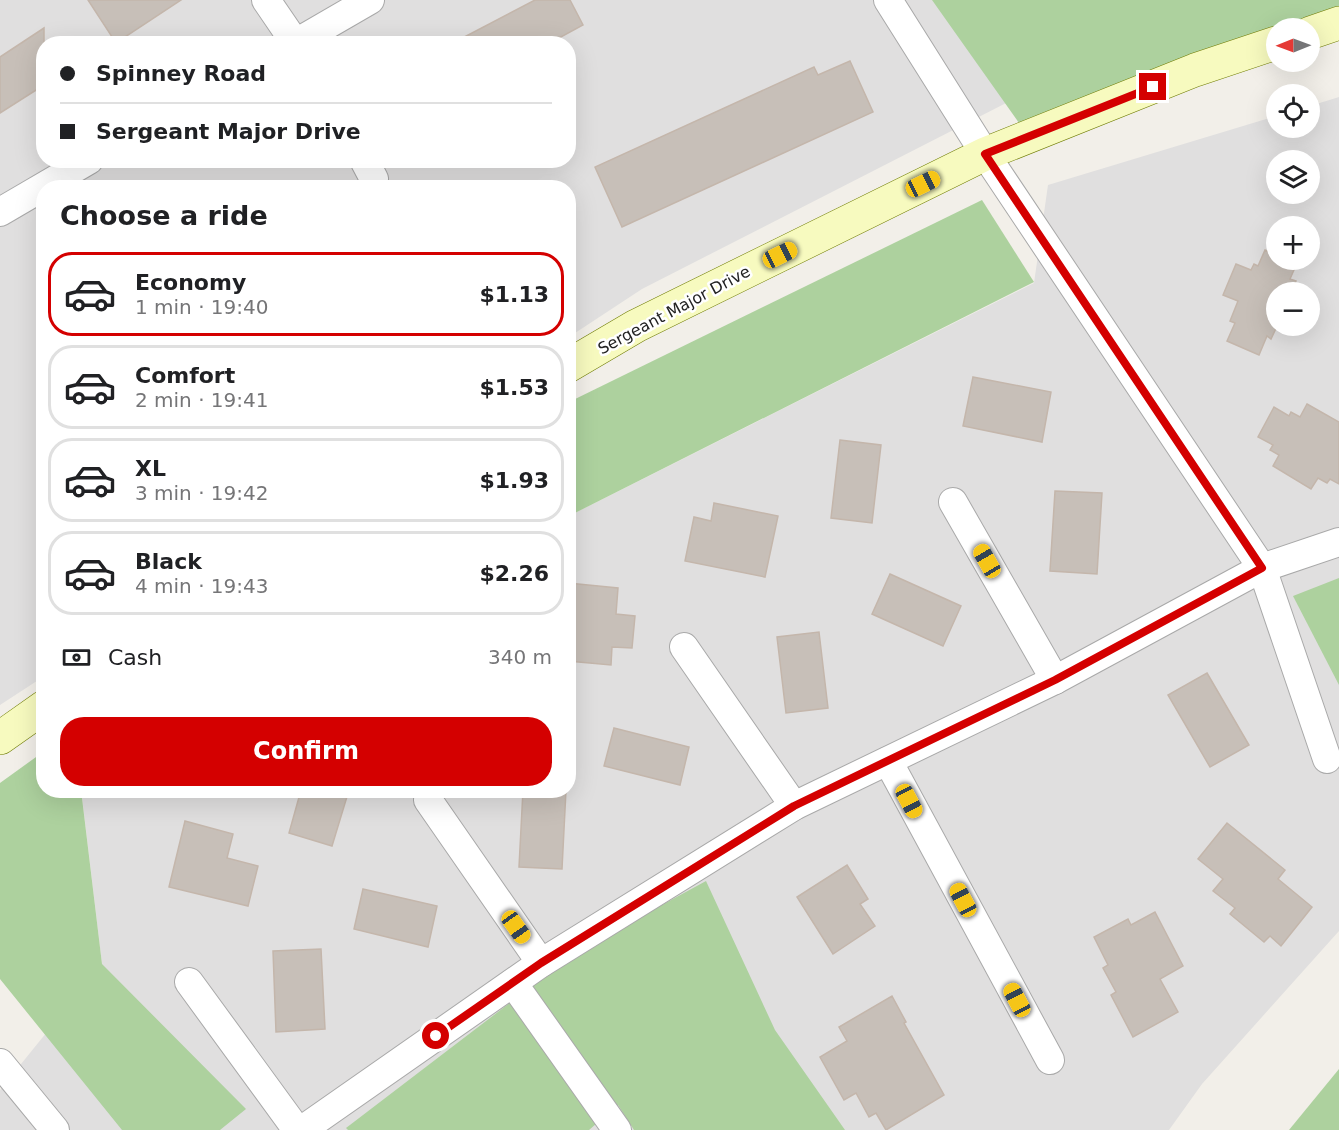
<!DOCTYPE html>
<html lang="en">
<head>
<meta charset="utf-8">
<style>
  :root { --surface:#fff; --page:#f2f2f2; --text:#202124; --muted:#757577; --line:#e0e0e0; --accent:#d40000 }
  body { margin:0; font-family:"DejaVu Sans",sans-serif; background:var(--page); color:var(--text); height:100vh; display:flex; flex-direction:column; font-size:22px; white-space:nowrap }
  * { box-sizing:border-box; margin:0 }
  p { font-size:20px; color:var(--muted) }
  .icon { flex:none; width:33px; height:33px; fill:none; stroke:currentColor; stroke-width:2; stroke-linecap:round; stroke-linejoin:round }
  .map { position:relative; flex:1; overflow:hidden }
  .side { position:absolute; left:36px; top:180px; width:540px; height:618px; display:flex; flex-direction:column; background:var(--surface); border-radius:24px; box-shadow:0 6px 24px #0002 }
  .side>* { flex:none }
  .banner { position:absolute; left:36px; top:36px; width:540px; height:132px; border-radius:24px; box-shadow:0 6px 24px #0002; display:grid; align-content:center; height:132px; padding:0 24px; background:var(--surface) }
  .needle { width:39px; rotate:269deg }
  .buttons { position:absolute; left:1266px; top:18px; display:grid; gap:12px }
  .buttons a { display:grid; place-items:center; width:54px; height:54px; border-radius:50%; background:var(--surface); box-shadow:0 6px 24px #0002; font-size:30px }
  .end { position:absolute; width:27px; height:27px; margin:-14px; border:8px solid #d40000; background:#fff; box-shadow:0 0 0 3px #fff }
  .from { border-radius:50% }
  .car { position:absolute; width:18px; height:36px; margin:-18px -9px; border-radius:8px; box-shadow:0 0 4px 2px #0007; background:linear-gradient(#f5c518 24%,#345 0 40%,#f5c518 0 76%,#345 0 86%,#f5c518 0) }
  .banner b { display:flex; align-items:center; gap:21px; height:57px; font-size:22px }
  .banner b+b { border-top:2px solid var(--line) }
  .banner i { width:15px; height:15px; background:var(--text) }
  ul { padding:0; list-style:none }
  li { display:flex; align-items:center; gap:18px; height:84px; margin:0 12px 9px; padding:0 12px; border:3px solid var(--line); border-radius:24px }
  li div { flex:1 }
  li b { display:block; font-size:22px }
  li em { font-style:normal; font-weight:700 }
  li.on { border-color:var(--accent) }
  li>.icon { width:54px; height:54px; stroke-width:1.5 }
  h2 { padding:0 24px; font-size:27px; line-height:72px }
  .pay { display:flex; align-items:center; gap:15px; height:66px; padding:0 24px; font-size:22px }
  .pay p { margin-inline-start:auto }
  .cta { display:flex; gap:12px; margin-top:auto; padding:12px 24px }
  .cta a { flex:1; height:69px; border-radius:24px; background:var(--accent); color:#fff; font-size:24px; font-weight:700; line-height:69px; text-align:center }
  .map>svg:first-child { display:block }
  .residential { fill:#e0dfdf; fill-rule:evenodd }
  .forest { fill:#add19e }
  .building { fill:#c7bfb8; stroke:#c4b6ab; stroke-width:1.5 }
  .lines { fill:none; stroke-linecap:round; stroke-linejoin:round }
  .street-casing { stroke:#a9a9a9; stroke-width:30 }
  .secondary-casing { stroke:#707d05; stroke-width:34 }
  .street { stroke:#fff; stroke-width:28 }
  .secondary { stroke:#f7fabf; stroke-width:33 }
  .route { stroke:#d40000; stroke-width:8 }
  .labels { text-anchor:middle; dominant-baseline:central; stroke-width:5; stroke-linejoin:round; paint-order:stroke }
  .street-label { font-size:16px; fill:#222; stroke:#fff }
</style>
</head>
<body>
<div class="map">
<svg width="1339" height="1130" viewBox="0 0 1339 1130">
  <rect width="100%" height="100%" fill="#f2efe9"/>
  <g class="residential">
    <path d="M0,0H1303L1012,100L642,289L569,337L568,188H44L43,677L0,705ZM44,44H568V160H44Z"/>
    <path d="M1339,97V931L1202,1084L1169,1130H0V1090L102,964L82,797L98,790H568L569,516L1034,283L1048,185L1276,116V128H1310V106ZM1276,160H1310V194H1276ZM1276,226H1310V260H1276ZM1276,292H1310V326H1276Z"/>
  </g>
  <g class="forest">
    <polygon points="932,0 1339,0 1339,16 1301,28 1276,28 1019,123"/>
    <polygon points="982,200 1034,282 569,516 569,402"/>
    <polygon points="1339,578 1339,685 1293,596"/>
    <polygon points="43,752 44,790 98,791 82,798 102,964 246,1109 220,1130 122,1130 0,979 0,783"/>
    <polygon points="706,881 775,1030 845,1130 634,1130 618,1105 589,1130 348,1130 346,1128 579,950"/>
    <polygon points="1339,1069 1339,1130 1289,1130"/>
  </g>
  <g class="building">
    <polygon points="88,0 181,0 116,43"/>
    <polygon points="535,0 570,0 583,25 548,44 451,44"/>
    <polygon points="44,28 44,85 0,113 0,57"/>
    <polygon points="850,61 873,112 622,227 595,167 814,67 818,75"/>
    <polygon points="1265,250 1276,255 1276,260 1288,260 1297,263 1290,279 1296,281 1291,292 1276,292 1277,326 1271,339 1267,336 1259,355 1227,341 1235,323 1230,321 1238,301 1223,295 1236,264 1251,270 1254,264 1258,266"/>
    <polygon points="973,377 1051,392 1042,442 963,426"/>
    <polygon points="1307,404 1339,422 1339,484 1330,479 1327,483 1318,478 1311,489 1273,466 1279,455 1270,450 1273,445 1258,437 1274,407 1289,416 1291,412 1300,417"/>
    <polygon points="840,440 881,445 872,523 831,518"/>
    <polygon points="1055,491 1102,493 1097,574 1050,571"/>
    <polygon points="714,503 778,516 765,577 685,561 694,517 711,521"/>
    <polygon points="890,574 961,606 943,646 872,614"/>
    <polygon points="568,583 618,588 616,614 635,616 632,648 612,647 611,665 568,661"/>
    <polygon points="819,632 828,708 786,713 777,637"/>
    <polygon points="1207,673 1249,745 1210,767 1168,695"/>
    <polygon points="614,728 689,747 680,785 604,766"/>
    <polygon points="301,790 349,790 332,846 289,833"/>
    <polygon points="523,790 566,790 562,869 519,867"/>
    <polygon points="185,821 233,834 227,858 258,866 248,906 169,887"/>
    <polygon points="1227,823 1285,870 1278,879 1312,907 1281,946 1270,936 1264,942 1230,914 1235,908 1213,891 1223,879 1198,859"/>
    <polygon points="847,865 868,899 860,904 875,926 833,954 797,897"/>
    <polygon points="363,889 437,906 428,947 354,929"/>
    <polygon points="1155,912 1183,966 1160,979 1178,1012 1133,1037 1111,995 1116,992 1103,968 1108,965 1094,937 1128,919 1131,925"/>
    <polygon points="321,949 325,1029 276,1032 273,951"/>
    <polygon points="892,996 906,1022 904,1023 944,1095 886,1130 876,1113 869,1117 856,1093 844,1100 820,1057 847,1041 839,1027"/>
  </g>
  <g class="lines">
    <defs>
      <g id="street">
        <polyline points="266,0 296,44"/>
        <polyline points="888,0 985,154 1262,568 1327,759"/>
        <polyline points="294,44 370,0"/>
        <polyline points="364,160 374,179"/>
        <polyline points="0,212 89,160"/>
        <polyline points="953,502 1055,680"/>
        <polyline points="684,647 794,806"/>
        <polyline points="888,761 1050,1060"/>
        <polyline points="428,800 541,963"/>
        <polyline points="189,982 297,1130"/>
        <polyline points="513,983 617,1130"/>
        <polyline points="0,1063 55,1130"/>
        <polyline points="302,1130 541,963 794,806 1055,680 1262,568 1339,542"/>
      </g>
      <g id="secondary">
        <polyline points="1310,33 1339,23"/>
        <polyline points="568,366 636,326 985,154 1195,70 1276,43"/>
        <polyline points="0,738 44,707"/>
      </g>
    </defs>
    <use href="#street" class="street-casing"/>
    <use href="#secondary" class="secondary-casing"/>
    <use href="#street" class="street"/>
    <use href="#secondary" class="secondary"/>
  </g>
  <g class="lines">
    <polyline class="route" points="436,1036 541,963 794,806 1055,680 1262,568 985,154 1153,87"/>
  </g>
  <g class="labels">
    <g class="street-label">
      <text transform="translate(674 310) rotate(-28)">Sergeant Major Drive</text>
    </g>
  </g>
</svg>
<div class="buttons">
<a><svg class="needle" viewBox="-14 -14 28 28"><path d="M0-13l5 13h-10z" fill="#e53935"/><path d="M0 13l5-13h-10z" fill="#757577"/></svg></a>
<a><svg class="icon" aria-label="locate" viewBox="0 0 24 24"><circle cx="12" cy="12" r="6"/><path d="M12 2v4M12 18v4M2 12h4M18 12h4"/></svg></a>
<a><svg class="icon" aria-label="layers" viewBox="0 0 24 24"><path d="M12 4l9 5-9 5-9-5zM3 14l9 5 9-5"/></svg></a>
<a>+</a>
<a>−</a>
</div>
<i class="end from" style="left:436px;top:1036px"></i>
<i class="end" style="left:1153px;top:87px"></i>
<i class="car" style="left:923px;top:184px;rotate:64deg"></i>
<i class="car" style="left:780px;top:255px;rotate:64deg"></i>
<i class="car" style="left:987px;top:561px;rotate:330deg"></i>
<i class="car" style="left:909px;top:801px;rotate:152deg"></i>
<i class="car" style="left:963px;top:900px;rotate:332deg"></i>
<i class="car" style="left:516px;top:927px;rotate:145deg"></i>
<i class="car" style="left:1017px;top:1000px;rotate:332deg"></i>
<div class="banner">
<b><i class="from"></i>Spinney Road</b>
<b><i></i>Sergeant Major Drive</b>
</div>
<section class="side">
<h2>Choose a ride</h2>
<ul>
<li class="on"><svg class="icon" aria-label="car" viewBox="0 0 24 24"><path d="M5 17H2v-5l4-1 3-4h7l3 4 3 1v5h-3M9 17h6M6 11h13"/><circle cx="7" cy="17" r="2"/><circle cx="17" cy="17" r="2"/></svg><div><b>Economy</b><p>1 min · 19:40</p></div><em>$1.13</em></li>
<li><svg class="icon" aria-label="car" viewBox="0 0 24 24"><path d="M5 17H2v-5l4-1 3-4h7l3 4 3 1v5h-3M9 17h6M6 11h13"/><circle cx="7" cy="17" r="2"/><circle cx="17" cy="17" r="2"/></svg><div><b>Comfort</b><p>2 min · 19:41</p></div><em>$1.53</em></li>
<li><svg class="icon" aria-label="car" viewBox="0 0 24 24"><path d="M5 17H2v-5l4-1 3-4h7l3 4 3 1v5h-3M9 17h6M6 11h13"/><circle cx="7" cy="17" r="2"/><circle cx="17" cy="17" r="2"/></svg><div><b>XL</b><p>3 min · 19:42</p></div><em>$1.93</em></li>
<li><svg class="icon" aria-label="car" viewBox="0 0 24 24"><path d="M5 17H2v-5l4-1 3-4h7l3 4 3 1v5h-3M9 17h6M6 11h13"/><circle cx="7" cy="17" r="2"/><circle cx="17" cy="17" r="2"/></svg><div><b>Black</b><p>4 min · 19:43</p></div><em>$2.26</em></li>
</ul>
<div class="pay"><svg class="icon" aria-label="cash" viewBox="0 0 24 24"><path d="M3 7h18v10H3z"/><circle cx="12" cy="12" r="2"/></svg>Cash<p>340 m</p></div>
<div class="cta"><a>Confirm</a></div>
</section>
</div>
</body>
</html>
